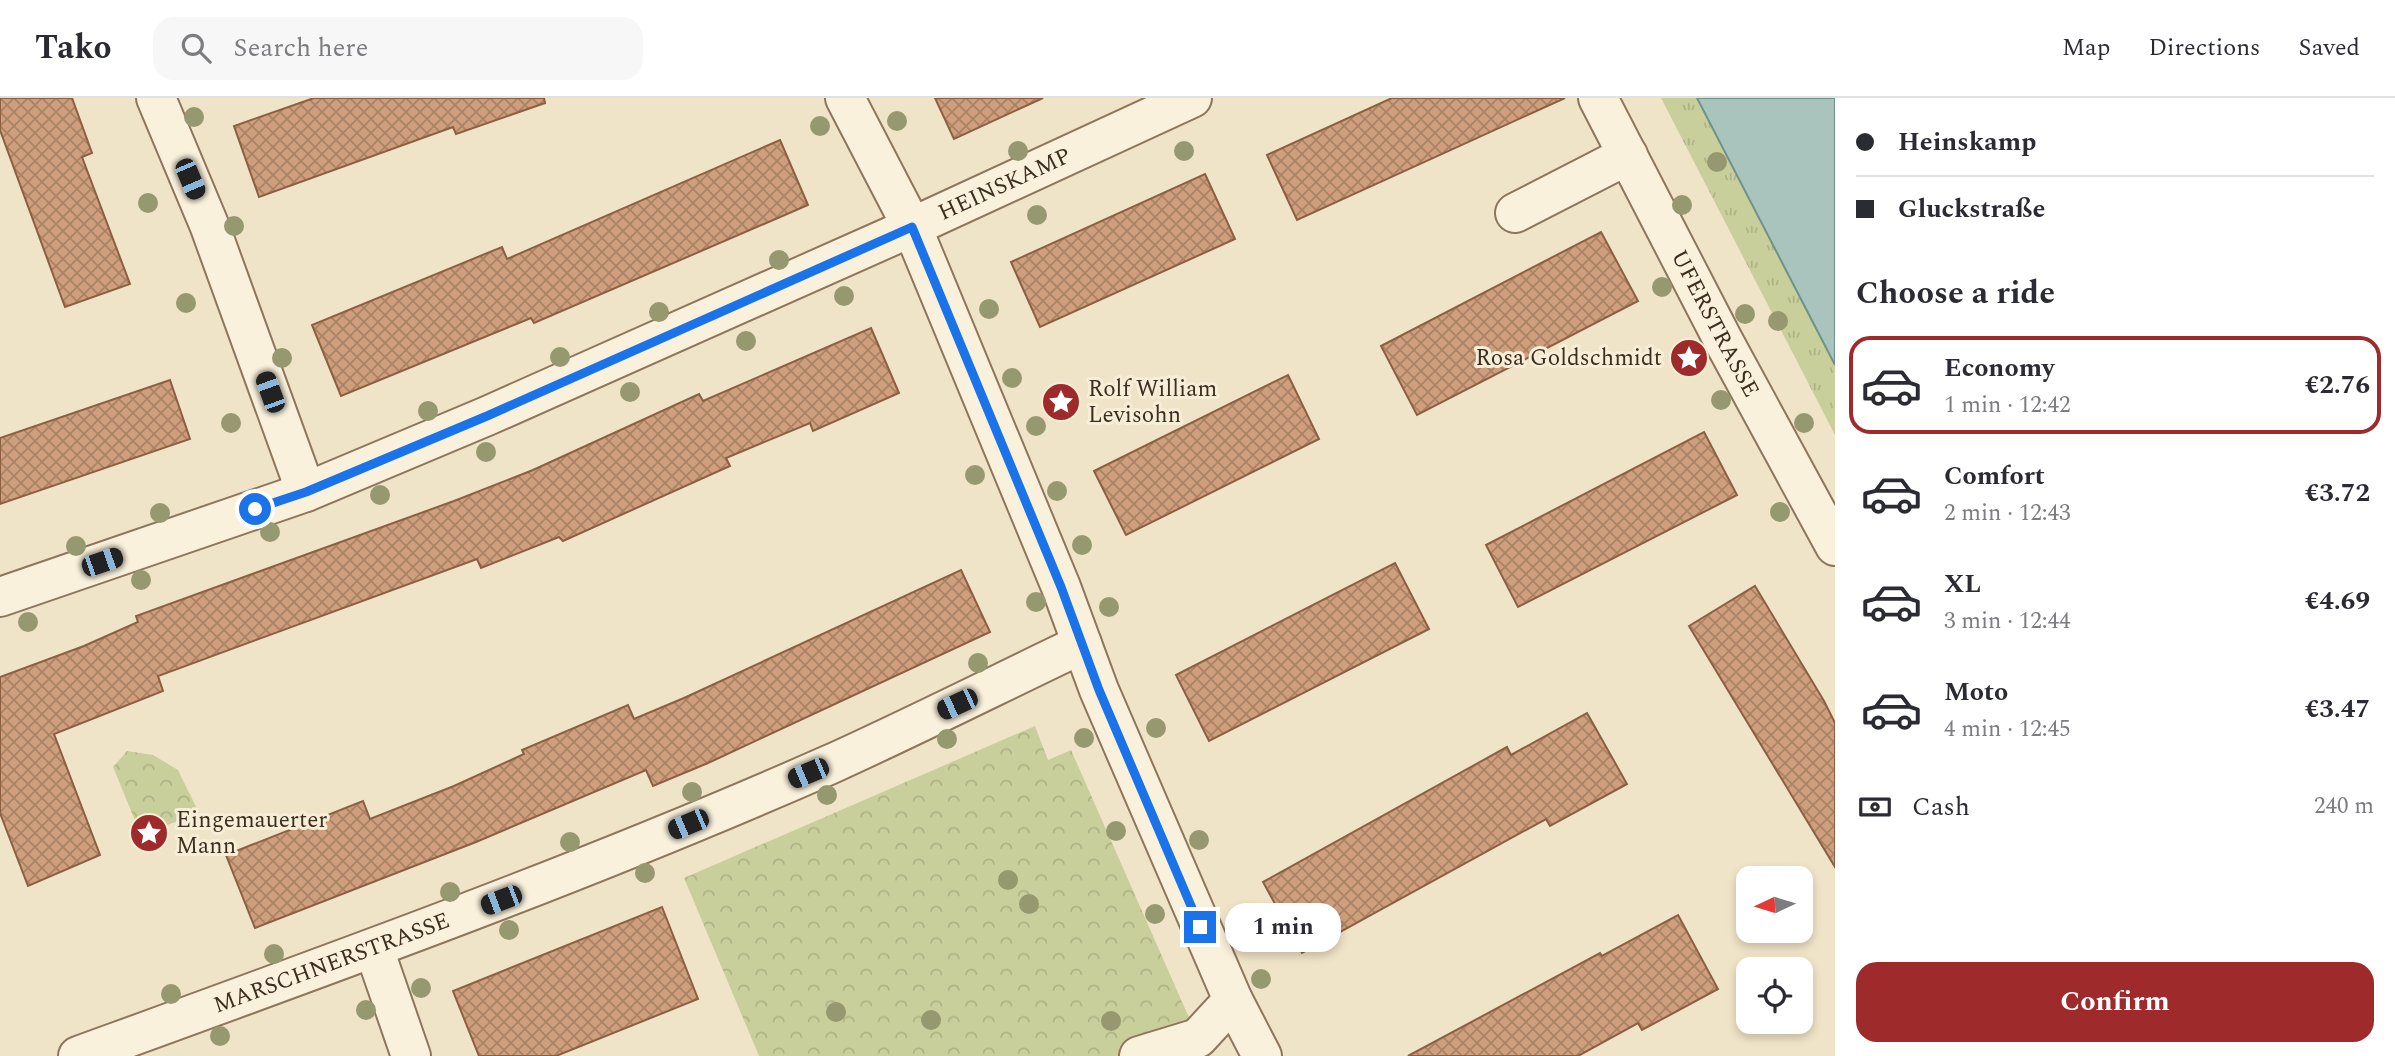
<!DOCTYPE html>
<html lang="en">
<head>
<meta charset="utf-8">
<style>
  :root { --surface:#fff; --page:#f7f7f7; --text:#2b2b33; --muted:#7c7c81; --line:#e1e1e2; --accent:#9e2a2b }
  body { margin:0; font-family:Spectral,serif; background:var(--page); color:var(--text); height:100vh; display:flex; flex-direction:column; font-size:26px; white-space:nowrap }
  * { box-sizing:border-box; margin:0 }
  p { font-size:23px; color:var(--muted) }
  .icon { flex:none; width:38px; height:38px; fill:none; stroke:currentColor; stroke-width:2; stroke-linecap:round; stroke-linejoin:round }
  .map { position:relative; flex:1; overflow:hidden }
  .side { display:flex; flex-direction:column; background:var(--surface); width:560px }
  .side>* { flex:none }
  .guide { display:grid; align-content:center; height:154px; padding:0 21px; background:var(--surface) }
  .needle { width:46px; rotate:266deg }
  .tools { position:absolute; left:1736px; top:768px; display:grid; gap:14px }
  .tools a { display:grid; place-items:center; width:77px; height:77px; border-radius:14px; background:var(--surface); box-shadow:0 4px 10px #0003; font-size:35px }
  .end { position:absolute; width:32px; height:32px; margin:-16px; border:9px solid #1a73e8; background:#fff; box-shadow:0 0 0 4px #fff }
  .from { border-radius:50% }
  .bubble { position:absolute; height:49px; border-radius:21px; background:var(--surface); box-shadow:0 4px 10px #0003; font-size:23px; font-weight:700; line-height:49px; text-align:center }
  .car { position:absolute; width:21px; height:42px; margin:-21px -10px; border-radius:9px; box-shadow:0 0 5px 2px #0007; background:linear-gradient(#222 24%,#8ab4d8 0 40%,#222 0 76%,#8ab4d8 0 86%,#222 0) }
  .guide b { display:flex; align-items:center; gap:24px; height:66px; font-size:26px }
  .guide b+b { border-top:2px solid var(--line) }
  .guide i { width:18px; height:18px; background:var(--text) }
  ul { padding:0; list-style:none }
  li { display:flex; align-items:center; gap:21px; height:98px; margin:0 14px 10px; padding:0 7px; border:4px solid transparent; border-radius:21px }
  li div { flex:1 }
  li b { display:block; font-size:26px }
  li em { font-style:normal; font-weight:700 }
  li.selected { border-color:var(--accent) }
  li>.icon { width:63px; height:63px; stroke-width:1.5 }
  h2 { padding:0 21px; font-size:32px; line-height:84px }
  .pay { display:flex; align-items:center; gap:18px; height:77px; padding:0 21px; font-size:26px }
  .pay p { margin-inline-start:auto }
  .cta { display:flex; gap:14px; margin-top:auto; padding:14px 21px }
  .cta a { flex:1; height:80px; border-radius:21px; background:var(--accent); color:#fff; font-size:28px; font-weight:700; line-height:80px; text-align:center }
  header { display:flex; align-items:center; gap:42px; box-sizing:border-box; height:98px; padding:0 35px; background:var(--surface); border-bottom:2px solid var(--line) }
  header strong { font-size:33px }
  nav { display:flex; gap:38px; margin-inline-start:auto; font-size:24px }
  .search { width:490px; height:63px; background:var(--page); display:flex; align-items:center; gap:18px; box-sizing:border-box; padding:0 24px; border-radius:21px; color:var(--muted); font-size:26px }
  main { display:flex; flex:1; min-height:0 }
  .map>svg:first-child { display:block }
  .grass { fill:url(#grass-tufts) }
  .park { fill:url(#park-crowns) }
  .water { fill:#a9c4bc; stroke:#6f938a; stroke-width:2 }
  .building { fill:url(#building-cross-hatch); stroke:#8d5f41; stroke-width:2 }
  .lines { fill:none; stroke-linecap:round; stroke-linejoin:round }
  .minor-casing { stroke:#8d765c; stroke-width:42 }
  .minor { stroke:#faf1dc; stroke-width:38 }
  .tree { fill:#96986f }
  .route { stroke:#1a73e8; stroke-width:9 }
  .labels { text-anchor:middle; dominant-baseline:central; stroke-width:6; stroke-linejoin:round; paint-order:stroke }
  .street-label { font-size:23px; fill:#3d2e20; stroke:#f7eed8 }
  .poi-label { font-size:23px; fill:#3d2e20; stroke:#f7eed8; text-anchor:start }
</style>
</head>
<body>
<header>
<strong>Tako</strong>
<div class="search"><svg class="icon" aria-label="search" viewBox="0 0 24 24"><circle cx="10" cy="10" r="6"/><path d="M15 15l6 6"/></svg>Search here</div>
<nav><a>Map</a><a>Directions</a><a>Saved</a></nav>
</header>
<main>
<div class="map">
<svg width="1835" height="958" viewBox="0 0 1835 958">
  <defs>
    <pattern id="grass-tufts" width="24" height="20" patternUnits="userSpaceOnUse" patternTransform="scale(1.75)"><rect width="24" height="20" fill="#c9cf9b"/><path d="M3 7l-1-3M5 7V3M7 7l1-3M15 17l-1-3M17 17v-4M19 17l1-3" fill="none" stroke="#aeb285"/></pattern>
    <pattern id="park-crowns" width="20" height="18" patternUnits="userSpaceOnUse" patternTransform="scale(1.75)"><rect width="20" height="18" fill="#c9cf9b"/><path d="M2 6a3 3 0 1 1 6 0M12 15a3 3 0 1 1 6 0" fill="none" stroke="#aeb285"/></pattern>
    <pattern id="building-cross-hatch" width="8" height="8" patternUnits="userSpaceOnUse" patternTransform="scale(1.75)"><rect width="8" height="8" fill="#cf9f7d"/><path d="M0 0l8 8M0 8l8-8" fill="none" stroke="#a98266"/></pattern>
  </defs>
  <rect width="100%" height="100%" fill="#f0e4c8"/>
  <polygon class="grass" points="1661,0 1697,0 1835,267 1835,337"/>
  <g class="park">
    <polygon points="1035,628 1048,662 1071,652 1198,940 1200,958 759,958 684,780"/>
    <polygon points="127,653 153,657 178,672 199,715 141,737 113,669"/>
  </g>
  <polygon class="water" points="1697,0 1835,0 1835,267"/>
  <g class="building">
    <polygon points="0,0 72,0 92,55 82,59 130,186 65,209 0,32"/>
    <polygon points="314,0 544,0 545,5 456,36 453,29 259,99 234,28"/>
    <polygon points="935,0 1043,0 954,41"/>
    <polygon points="1392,0 1565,0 1297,122 1267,57"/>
    <polygon points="780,42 808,107 534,225 531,220 341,298 312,227 502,149 507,161"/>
    <polygon points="1205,76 1235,141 1040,229 1011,164"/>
    <polygon points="1601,134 1638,203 1417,317 1381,248"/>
    <polygon points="871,230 899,295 813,333 810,325 726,360 730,368 563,443 559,439 481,470 477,461 158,578 163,593 54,636 100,757 28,788 0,715 0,579 84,548 138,524 136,518 454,403 533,372 699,296 703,303"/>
    <polygon points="1288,277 1319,341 1126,437 1094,373"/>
    <polygon points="170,282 190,341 0,406 0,340"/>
    <polygon points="1704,334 1737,397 1518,509 1486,447"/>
    <polygon points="1395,465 1429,531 1209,643 1176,577"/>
    <polygon points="961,472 990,534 708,665 653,688 646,672 476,744 255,830 226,757 363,703 370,721 454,688 524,656 522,652 628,607 634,621 684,600"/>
    <polygon points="1755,488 1824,603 1835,625 1835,769 1689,528"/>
    <polygon points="1587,615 1627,686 1550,728 1546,721 1302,855 1263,784 1507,649 1511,657"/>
    <polygon points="662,809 698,901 556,958 479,958 453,893"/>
    <polygon points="1678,817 1718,891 1642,932 1638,925 1578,958 1408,958 1600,855 1602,858"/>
  </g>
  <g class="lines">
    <defs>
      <g id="minor">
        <polyline points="156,0 210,129 306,394"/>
        <polyline points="845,0 912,129 1061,489 1099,592 1233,902 1262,958"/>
        <path id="s1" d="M1598,0L1723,242L1835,448"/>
        <polyline points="1515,115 1628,57"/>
        <path id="s2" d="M0,499L306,394L487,318L912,129L1192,0"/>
        <polyline points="374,851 411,958"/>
        <path id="s3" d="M78,958C331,866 584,775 831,666C915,628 998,586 1082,546"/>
        <polyline points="1139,958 1198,940 1233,902"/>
      </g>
    </defs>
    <use href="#minor" class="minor-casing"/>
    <use href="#minor" class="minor"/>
  </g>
  <g class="tree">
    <circle cx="194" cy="19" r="10"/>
    <circle cx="897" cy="23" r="10"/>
    <circle cx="820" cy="28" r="10"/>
    <circle cx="1018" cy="53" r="10"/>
    <circle cx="1184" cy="53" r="10"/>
    <circle cx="1717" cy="64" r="10"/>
    <circle cx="148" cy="105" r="10"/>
    <circle cx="1682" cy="107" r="10"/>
    <circle cx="1037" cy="117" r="10"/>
    <circle cx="234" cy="128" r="10"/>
    <circle cx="779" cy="162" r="10"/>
    <circle cx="1662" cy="189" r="10"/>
    <circle cx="844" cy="198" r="10"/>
    <circle cx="186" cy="205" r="10"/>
    <circle cx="989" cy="211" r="10"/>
    <circle cx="659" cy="214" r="10"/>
    <circle cx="1745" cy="216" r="10"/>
    <circle cx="1778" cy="223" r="10"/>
    <circle cx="746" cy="243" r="10"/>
    <circle cx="560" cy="259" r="10"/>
    <circle cx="282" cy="260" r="10"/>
    <circle cx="1012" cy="280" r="10"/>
    <circle cx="630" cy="294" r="10"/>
    <circle cx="1721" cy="302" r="10"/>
    <circle cx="428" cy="313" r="10"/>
    <circle cx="231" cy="325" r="10"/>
    <circle cx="1804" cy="325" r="10"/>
    <circle cx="1036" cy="328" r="10"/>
    <circle cx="486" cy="354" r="10"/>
    <circle cx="975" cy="377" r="10"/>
    <circle cx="1057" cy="393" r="10"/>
    <circle cx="380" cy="397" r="10"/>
    <circle cx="1780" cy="414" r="10"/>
    <circle cx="160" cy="415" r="10"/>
    <circle cx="270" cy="434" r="10"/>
    <circle cx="1082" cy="447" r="10"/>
    <circle cx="76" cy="448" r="10"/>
    <circle cx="141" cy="482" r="10"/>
    <circle cx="1036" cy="504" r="10"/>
    <circle cx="1109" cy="509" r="10"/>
    <circle cx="28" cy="524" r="10"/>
    <circle cx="978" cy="565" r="10"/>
    <circle cx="1156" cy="630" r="10"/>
    <circle cx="1084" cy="640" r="10"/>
    <circle cx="947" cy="641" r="10"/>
    <circle cx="692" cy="694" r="10"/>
    <circle cx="827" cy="697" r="10"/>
    <circle cx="1116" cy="733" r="10"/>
    <circle cx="1199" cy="742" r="10"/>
    <circle cx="570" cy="744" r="10"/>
    <circle cx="645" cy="775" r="10"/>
    <circle cx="1008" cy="782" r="10"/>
    <circle cx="450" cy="794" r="10"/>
    <circle cx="1029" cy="806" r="10"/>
    <circle cx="1155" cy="816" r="10"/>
    <circle cx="509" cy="832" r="10"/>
    <circle cx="274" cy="856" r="10"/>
    <circle cx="1261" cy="881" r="10"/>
    <circle cx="421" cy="890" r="10"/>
    <circle cx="171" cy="896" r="10"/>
    <circle cx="366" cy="912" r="10"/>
    <circle cx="836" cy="914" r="10"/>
    <circle cx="931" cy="922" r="10"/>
    <circle cx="1111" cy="923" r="10"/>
    <circle cx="220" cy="938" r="10"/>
  </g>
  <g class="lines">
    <polyline class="route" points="255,411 306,394 487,318 912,129 1061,489 1099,592 1200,829"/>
  </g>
  <defs>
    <symbol id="sight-disc" viewBox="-11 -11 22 22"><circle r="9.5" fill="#9e2a2b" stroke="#f7eed8"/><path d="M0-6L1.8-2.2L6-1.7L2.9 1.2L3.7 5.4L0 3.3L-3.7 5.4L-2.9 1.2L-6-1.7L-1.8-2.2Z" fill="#fff"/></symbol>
  </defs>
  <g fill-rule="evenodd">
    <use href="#sight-disc" x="1667" y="238" width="44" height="44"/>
    <use href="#sight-disc" x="1039" y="282" width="44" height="44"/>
    <use href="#sight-disc" x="127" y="713" width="44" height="44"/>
  </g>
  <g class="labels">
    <g class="street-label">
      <text stroke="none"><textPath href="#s2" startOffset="1087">HEINSKAMP</textPath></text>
      <text stroke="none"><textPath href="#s1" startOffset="254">UFERSTRASSE</textPath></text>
      <text stroke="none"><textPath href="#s3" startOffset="270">MARSCHNERSTRASSE</textPath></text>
    </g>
    <g class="poi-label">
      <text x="1662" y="260" text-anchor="end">Rosa Goldschmidt</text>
      <text x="1088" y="291">Rolf William<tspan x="1088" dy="26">Levisohn</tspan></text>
      <text x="176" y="722">Eingemauerter<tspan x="176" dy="26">Mann</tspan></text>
    </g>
  </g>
</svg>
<div class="tools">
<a><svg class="needle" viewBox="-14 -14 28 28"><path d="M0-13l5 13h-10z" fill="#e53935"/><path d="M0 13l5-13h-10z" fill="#7c7c81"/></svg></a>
<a><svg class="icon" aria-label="locate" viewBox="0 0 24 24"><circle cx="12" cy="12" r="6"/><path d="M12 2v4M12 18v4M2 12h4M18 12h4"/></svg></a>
</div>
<i class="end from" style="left:255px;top:411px"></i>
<i class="end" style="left:1200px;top:829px"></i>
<div class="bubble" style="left:1225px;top:805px;width:116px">1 min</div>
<i class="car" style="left:190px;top:81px;rotate:157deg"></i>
<i class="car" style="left:270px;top:294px;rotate:340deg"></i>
<i class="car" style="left:102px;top:464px;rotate:71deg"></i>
<i class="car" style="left:957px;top:606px;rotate:245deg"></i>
<i class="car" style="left:808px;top:675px;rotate:247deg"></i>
<i class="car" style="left:688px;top:726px;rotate:247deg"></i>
<i class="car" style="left:501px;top:802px;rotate:249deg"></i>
</div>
<section class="side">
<div class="guide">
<b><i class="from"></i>Heinskamp</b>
<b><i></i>Gluckstraße</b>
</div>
<h2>Choose a ride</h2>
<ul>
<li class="selected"><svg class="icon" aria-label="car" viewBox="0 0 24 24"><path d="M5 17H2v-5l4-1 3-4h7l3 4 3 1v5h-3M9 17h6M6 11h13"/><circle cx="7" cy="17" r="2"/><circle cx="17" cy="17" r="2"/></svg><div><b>Economy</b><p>1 min · 12:42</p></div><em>€2.76</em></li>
<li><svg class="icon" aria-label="car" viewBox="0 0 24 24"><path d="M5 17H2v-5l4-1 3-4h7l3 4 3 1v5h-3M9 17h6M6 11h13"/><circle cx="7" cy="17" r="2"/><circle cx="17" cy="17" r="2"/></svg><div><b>Comfort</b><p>2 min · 12:43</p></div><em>€3.72</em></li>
<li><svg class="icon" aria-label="car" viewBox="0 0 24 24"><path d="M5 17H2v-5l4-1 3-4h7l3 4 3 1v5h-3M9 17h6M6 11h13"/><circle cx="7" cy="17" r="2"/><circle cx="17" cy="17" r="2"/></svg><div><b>XL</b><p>3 min · 12:44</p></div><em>€4.69</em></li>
<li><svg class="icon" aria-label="car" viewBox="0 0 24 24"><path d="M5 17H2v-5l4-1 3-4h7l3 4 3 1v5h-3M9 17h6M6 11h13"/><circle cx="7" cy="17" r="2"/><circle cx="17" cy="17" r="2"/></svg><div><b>Moto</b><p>4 min · 12:45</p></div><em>€3.47</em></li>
</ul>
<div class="pay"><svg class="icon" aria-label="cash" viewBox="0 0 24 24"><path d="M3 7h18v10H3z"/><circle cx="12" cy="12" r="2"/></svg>Cash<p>240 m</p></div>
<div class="cta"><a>Confirm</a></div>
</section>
</main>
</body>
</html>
